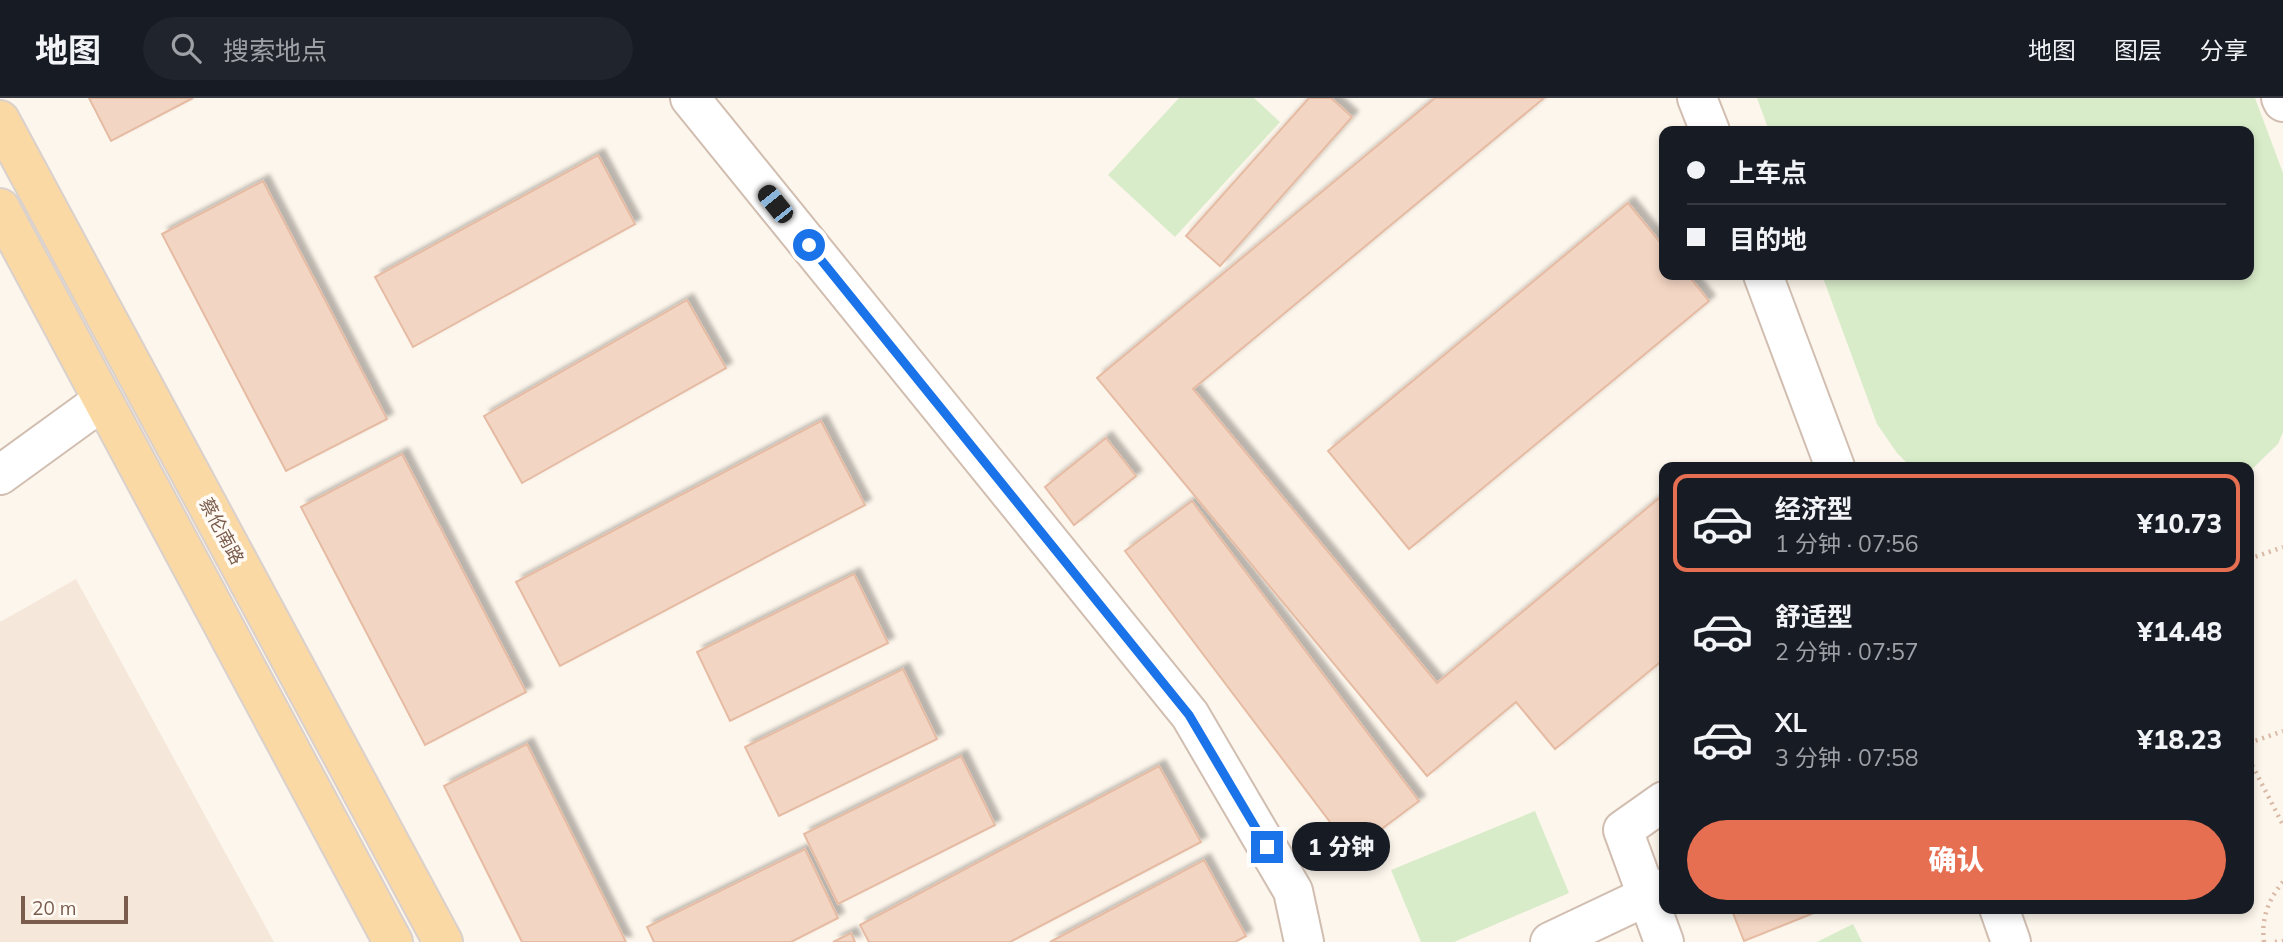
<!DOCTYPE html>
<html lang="zh">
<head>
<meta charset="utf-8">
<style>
  :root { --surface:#171b24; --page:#20242c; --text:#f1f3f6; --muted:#9ea1a6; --line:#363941; --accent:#e76f51 }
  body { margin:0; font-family:Mulish,"Noto Sans SC",sans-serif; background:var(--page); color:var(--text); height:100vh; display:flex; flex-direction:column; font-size:26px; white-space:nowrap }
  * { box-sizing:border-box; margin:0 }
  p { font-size:23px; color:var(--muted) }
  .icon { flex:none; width:38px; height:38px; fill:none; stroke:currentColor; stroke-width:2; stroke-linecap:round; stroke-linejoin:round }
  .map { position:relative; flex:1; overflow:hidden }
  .panel { position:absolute; left:1659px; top:364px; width:595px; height:452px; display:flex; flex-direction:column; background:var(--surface); border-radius:14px; box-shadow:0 4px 10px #0003 }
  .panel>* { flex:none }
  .hud { position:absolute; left:1659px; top:28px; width:595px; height:154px; border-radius:14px; box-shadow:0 4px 10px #0003; display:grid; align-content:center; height:154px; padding:0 28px; background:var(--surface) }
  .scale { position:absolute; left:21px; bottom:18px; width:107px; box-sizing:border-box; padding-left:7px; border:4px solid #7a5c4d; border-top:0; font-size:19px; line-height:24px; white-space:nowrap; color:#7a5c4d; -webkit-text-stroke:5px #fffaf3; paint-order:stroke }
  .end { position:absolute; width:32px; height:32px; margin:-16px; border:9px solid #1a73e8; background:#fff; box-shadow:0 0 0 4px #fff }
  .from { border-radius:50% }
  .bubble { position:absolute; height:49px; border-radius:24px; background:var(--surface); box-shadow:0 4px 10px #0003; font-size:23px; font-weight:800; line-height:49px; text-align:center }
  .car { position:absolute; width:21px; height:42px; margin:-21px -10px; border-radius:9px; box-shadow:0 0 5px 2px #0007; background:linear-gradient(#222 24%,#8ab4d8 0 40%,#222 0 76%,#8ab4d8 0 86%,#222 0) }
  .hud b { display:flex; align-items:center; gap:24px; height:66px; font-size:26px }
  .hud b+b { border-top:2px solid var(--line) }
  .hud i { width:18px; height:18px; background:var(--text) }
  ul { padding:12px 0 0; list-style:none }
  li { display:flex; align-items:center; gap:21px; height:98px; margin:0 14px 10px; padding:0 14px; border:4px solid transparent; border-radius:14px }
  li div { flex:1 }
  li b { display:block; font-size:26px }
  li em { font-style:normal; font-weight:800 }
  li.active { border-color:var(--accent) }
  li>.icon { width:63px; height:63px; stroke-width:1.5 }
  .action { display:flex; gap:14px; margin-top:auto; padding:14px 28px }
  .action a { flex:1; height:80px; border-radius:42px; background:var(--accent); color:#fff; font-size:28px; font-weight:800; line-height:80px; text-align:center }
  header { display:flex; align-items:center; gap:42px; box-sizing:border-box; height:98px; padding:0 35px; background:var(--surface); border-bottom:2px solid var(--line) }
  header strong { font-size:33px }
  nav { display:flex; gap:38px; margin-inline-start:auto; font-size:24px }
  .search { width:490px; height:63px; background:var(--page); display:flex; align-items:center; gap:18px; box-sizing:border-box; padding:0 24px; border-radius:38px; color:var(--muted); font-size:26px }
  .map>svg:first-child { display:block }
  .residential { fill:#f5e8da }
  .green { fill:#d8ecc9 }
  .building { fill:#f3d5c3; stroke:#e6bba3; stroke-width:2; filter:url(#shadow) }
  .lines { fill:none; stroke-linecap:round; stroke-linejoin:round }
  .minor-casing { stroke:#d1beb0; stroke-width:42 }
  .major-casing { stroke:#dad1cd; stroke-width:42 }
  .path { stroke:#d9b8a5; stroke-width:4.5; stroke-dasharray:2 5; stroke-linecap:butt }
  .minor { stroke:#fff; stroke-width:38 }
  .major { stroke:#fbd9a5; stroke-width:38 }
  .route { stroke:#1a73e8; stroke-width:9 }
  .labels { text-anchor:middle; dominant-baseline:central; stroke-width:7; stroke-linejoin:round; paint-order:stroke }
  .street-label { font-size:18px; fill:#7a5c4d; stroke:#fffaf3 }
</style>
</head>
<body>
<header>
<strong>地图</strong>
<div class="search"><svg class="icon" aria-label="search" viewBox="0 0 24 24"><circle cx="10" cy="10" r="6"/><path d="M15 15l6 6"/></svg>搜索地点</div>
<nav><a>地图</a><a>图层</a><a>分享</a></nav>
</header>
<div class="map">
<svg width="2283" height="844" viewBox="0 0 2283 844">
  <defs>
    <filter id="shadow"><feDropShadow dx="6" dy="-6" stdDeviation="2" flood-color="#0004"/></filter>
  </defs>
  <rect width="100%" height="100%" fill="#fdf6ec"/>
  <polygon class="residential" points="76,481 274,844 0,844 0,524"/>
  <g class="green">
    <polygon points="1179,0 1254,0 1280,24 1175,139 1108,77"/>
    <polygon points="1757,0 2255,0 2283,75 2283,334 2278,346 2249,374 2249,369 1911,369 1897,355 1877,326 1822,177 2249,177 2249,33 1769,33"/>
    <polygon points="1535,713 1569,795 1454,844 1421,844 1391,772"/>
    <polygon points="1853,826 1862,844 1817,844"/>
  </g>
  <g class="building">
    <polygon points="89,0 193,0 111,43"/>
    <polygon points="1309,0 1331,0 1352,19 1220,168 1186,138"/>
    <polygon points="1435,0 1544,0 1193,291 1437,585 1664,396 1664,561 1555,651 1516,604 1427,678 1097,280"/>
    <polygon points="598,57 635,126 413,249 375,179"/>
    <polygon points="263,83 387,321 286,373 162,136"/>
    <polygon points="1628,105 1664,149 1664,177 1688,177 1709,203 1409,451 1328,353"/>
    <polygon points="687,202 726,270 522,385 484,318"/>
    <polygon points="821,323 865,407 560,568 516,484"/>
    <polygon points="1106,340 1136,378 1074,427 1045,389"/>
    <polygon points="402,356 526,594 425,647 301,409"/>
    <polygon points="1192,403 1419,703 1352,753 1125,453"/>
    <polygon points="854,476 888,545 730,623 697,554"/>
    <polygon points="903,571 937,641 779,718 745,649"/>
    <polygon points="527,646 626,844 522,844 444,688"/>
    <polygon points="961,658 995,727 838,806 804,736"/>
    <polygon points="1159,668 1201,744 1010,844 869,844 860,827"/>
    <polygon points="805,751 838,820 791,844 654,844 647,829"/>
    <polygon points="1204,762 1246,838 1235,844 1050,844"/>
    <polygon points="1731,810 1826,810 1744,843"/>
    <polygon points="851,835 855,844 833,844"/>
  </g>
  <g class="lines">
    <defs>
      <g id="minor">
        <polyline points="690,0 1190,617 1293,793 1304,844"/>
        <polyline points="1697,0 1710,33"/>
        <polyline points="2281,0 2283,4"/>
        <polyline points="1763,177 1835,369"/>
        <polyline points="0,377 102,303"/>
        <polyline points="1999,810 2011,844"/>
        <polyline points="1550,844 1664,790"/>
        <polyline points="1664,844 1623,732 1664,703"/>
      </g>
      <g id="major">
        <polyline points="0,22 443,844"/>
        <polyline points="0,110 393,844"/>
      </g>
    </defs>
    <use href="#minor" class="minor-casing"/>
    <use href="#major" class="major-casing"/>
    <g class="path">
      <polyline points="2249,461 2283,449"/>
      <polyline points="2249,645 2283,633"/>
      <polyline points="2249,661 2283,727"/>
      <path d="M2264,844C2261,821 2268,802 2283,784"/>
      <polyline points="2275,844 2283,843"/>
    </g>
    <use href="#minor" class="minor"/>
    <use href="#major" class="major"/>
  </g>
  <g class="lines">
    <polyline class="route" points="809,147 1189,617 1267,749"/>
  </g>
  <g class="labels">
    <g class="street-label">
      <text transform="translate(222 433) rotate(62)">蔡伦南路</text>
    </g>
  </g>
</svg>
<div class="scale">20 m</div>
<i class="end from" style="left:809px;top:147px"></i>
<i class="end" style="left:1267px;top:749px"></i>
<div class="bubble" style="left:1292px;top:724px;width:98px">1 分钟</div>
<i class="car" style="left:775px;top:106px;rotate:321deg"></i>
<div class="hud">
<b><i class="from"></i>上车点</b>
<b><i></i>目的地</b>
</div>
<section class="panel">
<ul>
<li class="active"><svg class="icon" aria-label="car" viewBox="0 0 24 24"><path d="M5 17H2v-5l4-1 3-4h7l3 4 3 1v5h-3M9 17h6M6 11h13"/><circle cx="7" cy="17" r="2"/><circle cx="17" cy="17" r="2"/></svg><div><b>经济型</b><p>1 分钟 · 07:56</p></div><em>¥10.73</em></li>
<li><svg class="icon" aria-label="car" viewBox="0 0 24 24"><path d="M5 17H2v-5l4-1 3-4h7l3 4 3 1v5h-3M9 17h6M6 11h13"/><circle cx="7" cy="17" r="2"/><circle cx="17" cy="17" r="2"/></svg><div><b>舒适型</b><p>2 分钟 · 07:57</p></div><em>¥14.48</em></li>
<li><svg class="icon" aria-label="car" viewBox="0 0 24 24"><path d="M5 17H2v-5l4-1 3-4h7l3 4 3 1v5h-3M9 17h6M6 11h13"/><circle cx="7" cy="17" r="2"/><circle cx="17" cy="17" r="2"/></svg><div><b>XL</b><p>3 分钟 · 07:58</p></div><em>¥18.23</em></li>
</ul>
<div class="action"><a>确认</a></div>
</section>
</div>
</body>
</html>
